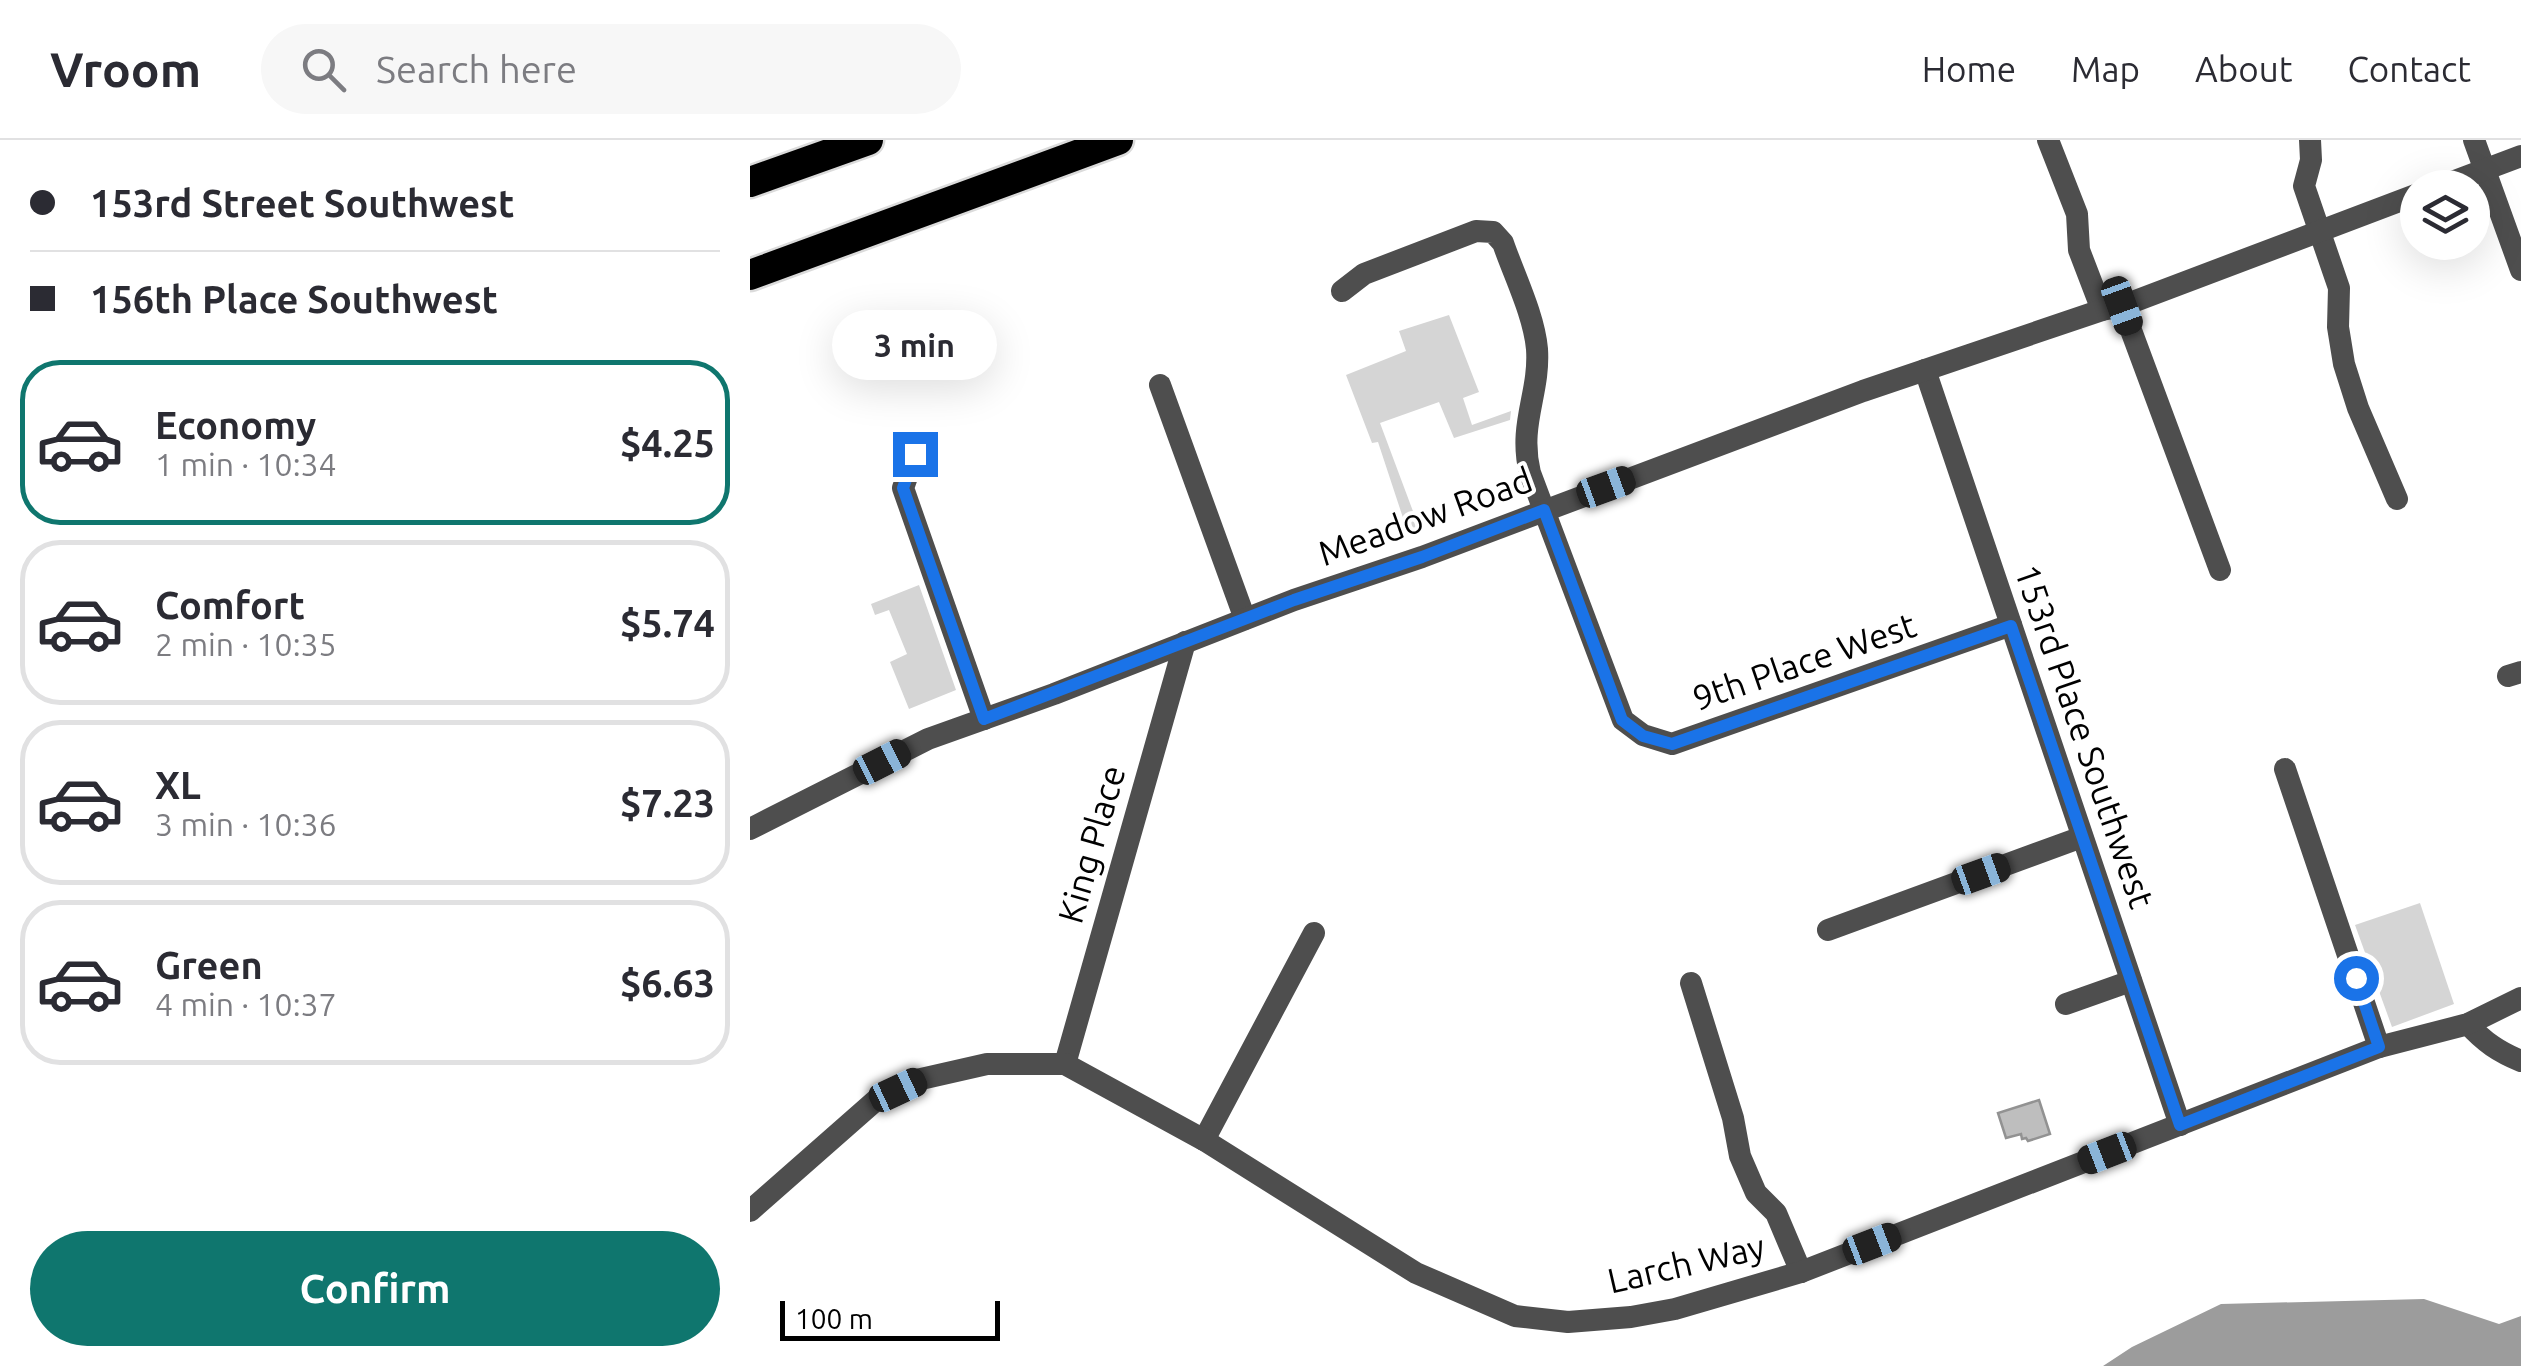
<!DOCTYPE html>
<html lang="en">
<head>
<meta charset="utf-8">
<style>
  :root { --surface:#fff; --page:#f7f7f7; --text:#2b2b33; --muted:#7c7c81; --line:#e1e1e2; --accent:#0f766e }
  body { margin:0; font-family:Ubuntu,sans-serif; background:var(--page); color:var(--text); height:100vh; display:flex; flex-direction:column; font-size:38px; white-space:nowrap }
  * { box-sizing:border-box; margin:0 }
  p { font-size:32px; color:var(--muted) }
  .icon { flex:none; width:55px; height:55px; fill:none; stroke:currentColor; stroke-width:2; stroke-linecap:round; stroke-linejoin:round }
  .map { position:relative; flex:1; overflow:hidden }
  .sheet { display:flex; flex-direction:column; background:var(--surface); width:750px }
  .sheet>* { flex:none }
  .banner { display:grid; align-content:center; height:220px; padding:0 30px; background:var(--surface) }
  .buttons { position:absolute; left:1650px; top:30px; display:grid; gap:20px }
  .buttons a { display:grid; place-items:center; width:90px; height:90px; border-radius:50%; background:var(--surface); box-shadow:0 10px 40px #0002; font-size:50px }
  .scale { position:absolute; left:30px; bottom:25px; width:220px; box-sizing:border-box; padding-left:10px; border:5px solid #000; border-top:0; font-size:28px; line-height:35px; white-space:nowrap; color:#000; -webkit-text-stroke:8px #fff; paint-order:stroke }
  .end { position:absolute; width:45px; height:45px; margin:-22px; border:12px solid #1a73e8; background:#fff; box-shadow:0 0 0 5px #fff }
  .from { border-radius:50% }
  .bubble { position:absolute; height:70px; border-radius:35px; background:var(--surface); box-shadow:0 10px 40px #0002; font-size:32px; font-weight:600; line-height:70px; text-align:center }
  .car { position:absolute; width:30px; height:60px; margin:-30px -15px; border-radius:12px; box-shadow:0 0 8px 2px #0007; background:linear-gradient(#222 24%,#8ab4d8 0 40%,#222 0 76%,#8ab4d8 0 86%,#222 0) }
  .banner b { display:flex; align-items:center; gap:35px; height:95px; font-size:38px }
  .banner b+b { border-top:2px solid var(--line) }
  .banner i { width:25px; height:25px; background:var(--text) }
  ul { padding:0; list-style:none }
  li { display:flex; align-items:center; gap:30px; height:165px; margin:0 20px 15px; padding:0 10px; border:5px solid var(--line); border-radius:40px }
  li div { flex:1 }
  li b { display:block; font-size:38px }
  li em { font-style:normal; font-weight:600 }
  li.selected { border-color:var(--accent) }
  li>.icon { width:90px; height:90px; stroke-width:1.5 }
  .button { display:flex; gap:20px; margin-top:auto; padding:20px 30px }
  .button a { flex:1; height:115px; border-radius:60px; background:var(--accent); color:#fff; font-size:40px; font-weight:600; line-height:115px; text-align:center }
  header { display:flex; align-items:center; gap:60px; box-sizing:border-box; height:140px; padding:0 50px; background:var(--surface); border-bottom:2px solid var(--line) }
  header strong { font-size:48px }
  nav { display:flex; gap:55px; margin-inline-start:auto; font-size:35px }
  .search { width:700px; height:90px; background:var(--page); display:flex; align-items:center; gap:25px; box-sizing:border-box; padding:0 35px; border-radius:55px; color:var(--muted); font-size:38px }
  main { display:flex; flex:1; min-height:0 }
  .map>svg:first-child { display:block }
  .green { fill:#d5d5d5 }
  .water { fill:#9c9c9c }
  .building { fill:#bebebe; stroke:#929292; stroke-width:2.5 }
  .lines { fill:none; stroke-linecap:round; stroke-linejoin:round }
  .highway-casing { stroke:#dbdbdb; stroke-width:35 }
  .minor { stroke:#4e4e4e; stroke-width:22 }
  .highway { stroke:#000; stroke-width:30 }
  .route { stroke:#1a73e8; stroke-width:12 }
  .labels { text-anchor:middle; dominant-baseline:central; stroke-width:8; stroke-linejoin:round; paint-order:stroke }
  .street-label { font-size:35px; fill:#000; stroke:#fff }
</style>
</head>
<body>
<header>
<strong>Vroom</strong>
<div class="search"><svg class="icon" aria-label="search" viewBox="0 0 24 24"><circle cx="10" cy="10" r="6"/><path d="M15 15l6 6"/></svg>Search here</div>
<nav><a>Home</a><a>Map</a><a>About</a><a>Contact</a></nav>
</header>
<main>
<section class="sheet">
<div class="banner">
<b><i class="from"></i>153rd Street Southwest</b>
<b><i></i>156th Place Southwest</b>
</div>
<ul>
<li class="selected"><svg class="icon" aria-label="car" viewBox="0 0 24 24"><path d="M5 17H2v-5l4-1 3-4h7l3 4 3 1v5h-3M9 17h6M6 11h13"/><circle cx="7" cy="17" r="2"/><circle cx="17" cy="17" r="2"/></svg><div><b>Economy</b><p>1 min · 10:34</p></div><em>$4.25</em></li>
<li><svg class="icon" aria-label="car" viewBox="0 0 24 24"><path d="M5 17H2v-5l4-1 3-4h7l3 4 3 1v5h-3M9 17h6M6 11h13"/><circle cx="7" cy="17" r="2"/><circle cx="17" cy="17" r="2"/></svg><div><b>Comfort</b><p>2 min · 10:35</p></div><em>$5.74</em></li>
<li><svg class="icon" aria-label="car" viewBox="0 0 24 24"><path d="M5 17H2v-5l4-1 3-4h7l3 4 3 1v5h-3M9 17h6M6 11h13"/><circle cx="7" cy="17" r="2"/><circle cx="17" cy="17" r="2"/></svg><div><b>XL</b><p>3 min · 10:36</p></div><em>$7.23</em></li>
<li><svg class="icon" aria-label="car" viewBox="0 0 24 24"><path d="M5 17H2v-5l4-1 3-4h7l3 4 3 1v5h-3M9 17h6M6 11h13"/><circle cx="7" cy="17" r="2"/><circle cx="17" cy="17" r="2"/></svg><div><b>Green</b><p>4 min · 10:37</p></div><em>$6.63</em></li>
</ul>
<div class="button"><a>Confirm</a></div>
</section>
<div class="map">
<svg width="1771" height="1226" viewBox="0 0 1771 1226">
  <rect width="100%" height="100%" fill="#fff"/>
  <g class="green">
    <polygon points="699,175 729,252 713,258 722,285 761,271 760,280 704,298 689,262 630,283 670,390 658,393 628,302 622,303 596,235 656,211 649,191"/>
    <polygon points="169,445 206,550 159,569 140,522 157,514 139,470 125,475 121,464"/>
    <polygon points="1670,763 1704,864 1642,887 1605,785"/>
  </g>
  <polygon class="water" points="1674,1159 1749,1184 1771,1176 1771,1226 1353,1226 1382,1207 1471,1164"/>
  <polygon class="building" points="1289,960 1300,994 1278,1001 1276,998 1272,999 1271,994 1256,998 1248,973"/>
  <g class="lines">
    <defs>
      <g id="highway">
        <polyline points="0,42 118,0"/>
        <polyline points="0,135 368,0"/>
      </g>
    </defs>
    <use href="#highway" class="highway-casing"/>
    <g class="minor">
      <polyline points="1298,0 1327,74 1329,110 1352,170"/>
      <polyline points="1560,0 1561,20 1554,46 1589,148 1588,187 1594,224 1608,268 1647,359"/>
      <polyline points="1724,0 1771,130"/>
      <polyline points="1686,48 1771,16"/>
      <path d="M592,151L614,134L726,91L743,92L753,103C764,135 784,175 787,209C790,254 768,284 780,333L873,580L893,595L922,604L1261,485"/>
      <polyline points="1372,166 1470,430"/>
      <polyline points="1175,230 1430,985"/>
      <polyline points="410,245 495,479"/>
      <polyline points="165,314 153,348 234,579"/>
      <polyline points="1758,536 1771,532"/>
      <polyline points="1535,629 1629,907"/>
      <polyline points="0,689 178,599 304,554 544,460 672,417 1113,251 1352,170 1372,166 1668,54"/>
      <polyline points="1078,790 1332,697"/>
      <polyline points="941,843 983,978 990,1016 1006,1053 1026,1073 1051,1132"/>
      <polyline points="1316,864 1381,841"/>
      <path d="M1718,884C1734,902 1749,912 1771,921"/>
      <polyline points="315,924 435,502"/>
      <polyline points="454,1000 564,793"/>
      <polyline points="0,1071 125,961 171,939 237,924 315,924 454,1000 666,1133 765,1176 818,1182 881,1177 925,1169 1051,1132 1629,907 1718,884 1771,858"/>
    </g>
    <use href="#highway" class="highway"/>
  </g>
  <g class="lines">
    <polyline class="route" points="165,314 153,348 234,579 544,460 672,417 794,370 872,580 893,596 922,604 1261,486 1430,985 1629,907 1606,838"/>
  </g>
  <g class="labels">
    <g class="street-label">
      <text transform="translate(675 376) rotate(-20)">Meadow Road</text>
      <text transform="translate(1054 521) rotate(-19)">9th Place West</text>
      <text transform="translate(1335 596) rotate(71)">153rd Place Southwest</text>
      <text transform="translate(341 704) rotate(-74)">King Place</text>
      <text transform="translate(936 1123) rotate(-13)">Larch Way</text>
    </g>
  </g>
</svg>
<div class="buttons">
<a><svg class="icon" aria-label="layers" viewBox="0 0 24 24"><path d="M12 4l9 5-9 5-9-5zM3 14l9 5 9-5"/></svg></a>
</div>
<div class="scale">100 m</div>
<i class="end from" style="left:1606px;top:838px"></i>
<i class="end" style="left:165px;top:314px"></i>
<div class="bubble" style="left:82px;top:170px;width:165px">3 min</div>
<i class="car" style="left:1372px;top:166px;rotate:160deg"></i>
<i class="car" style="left:856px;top:347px;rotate:70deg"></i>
<i class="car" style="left:132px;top:622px;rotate:63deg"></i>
<i class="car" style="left:1231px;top:734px;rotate:70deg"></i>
<i class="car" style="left:148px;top:950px;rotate:65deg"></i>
<i class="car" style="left:1357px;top:1013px;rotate:249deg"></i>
<i class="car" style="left:1122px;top:1104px;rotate:69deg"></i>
</div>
</main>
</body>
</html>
